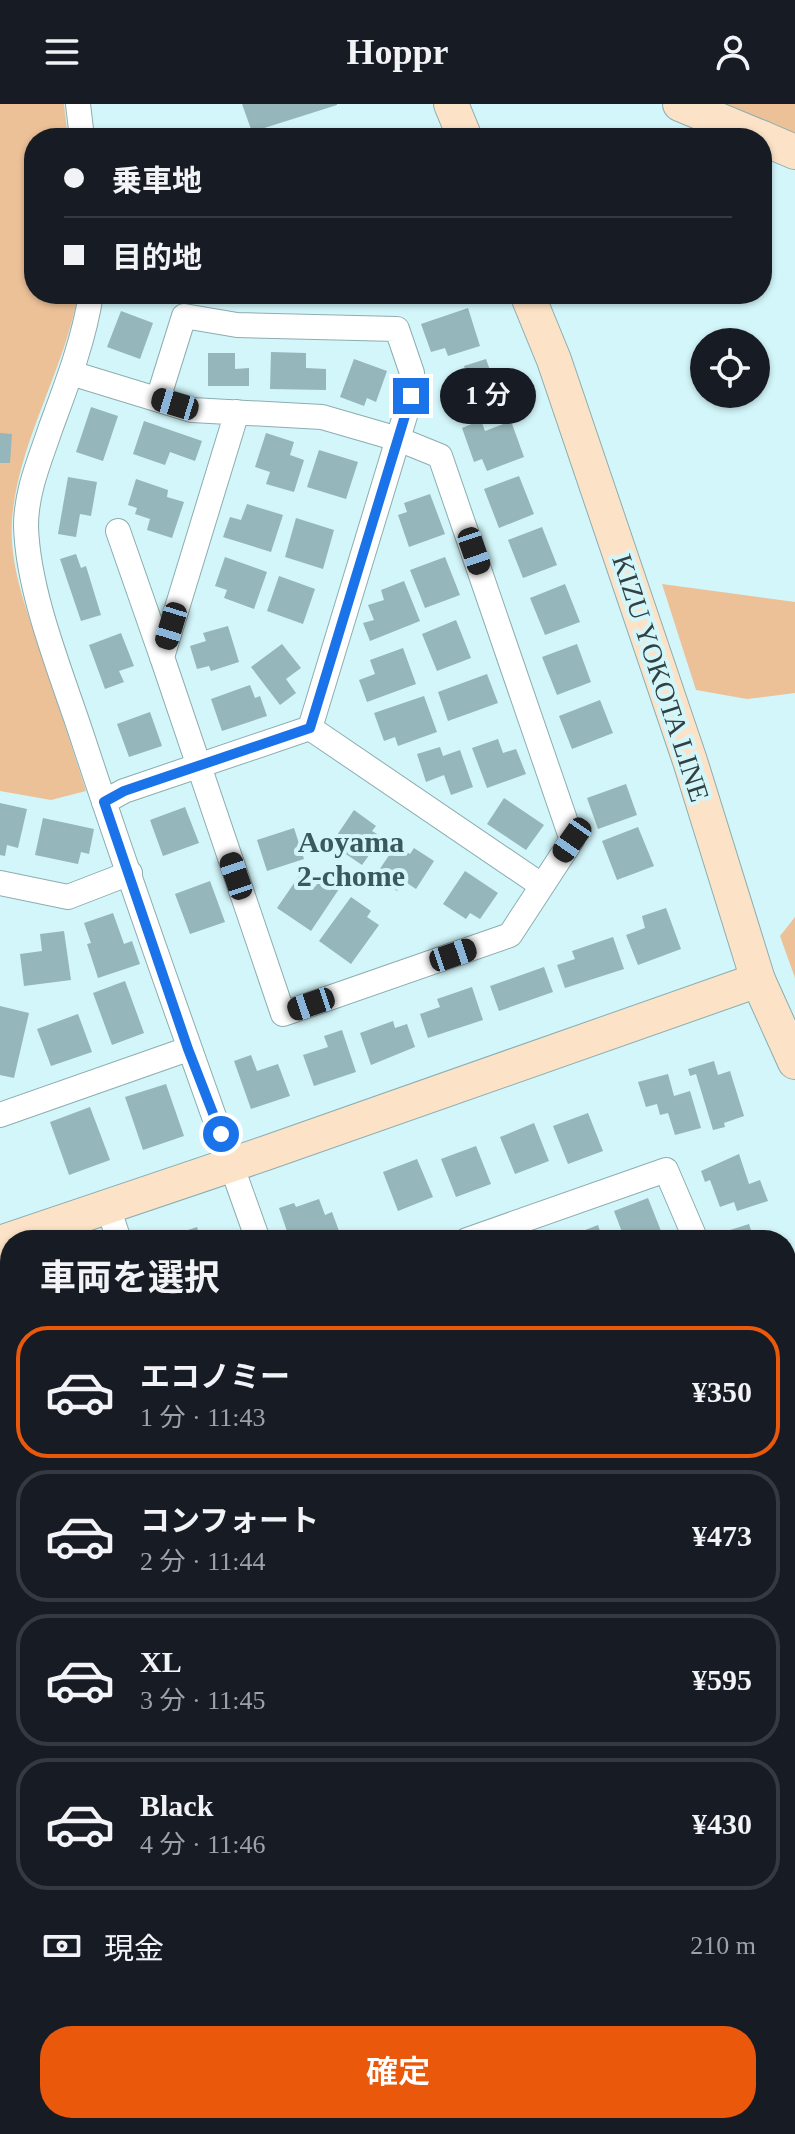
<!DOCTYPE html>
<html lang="ja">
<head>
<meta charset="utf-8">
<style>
  :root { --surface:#171b24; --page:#242831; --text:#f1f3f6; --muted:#9ea1a6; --line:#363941; --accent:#ea580c }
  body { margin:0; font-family:"Times New Roman","Noto Sans JP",serif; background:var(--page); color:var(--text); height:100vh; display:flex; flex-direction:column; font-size:30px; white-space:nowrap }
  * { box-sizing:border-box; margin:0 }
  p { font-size:26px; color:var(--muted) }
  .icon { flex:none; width:44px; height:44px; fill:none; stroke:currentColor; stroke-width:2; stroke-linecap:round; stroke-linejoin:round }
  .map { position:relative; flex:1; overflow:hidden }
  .details { position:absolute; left:0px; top:1126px; width:796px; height:904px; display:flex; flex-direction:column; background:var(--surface); border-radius:32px 32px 0 0; box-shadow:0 2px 6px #0004 }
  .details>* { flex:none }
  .guide { position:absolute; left:24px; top:24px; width:748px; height:176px; border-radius:32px; box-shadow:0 2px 6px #0004; display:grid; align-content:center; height:176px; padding:0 40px; background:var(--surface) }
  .tools { position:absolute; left:690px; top:224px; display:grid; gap:16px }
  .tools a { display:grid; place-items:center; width:80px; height:80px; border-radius:50%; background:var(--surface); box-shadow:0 2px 6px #0004; font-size:40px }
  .end { position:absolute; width:36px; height:36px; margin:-18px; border:10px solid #1a73e8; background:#fff; box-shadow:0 0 0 4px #fff }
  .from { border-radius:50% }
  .bubble { position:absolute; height:56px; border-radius:28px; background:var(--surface); box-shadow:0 2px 6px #0004; font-size:26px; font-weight:600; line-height:56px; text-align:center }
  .car { position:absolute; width:24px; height:48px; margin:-24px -12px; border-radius:10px; box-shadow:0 0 6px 2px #0007; background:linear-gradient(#222 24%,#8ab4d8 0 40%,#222 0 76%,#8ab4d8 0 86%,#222 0) }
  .guide b { display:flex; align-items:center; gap:28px; height:76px; font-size:30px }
  .guide b+b { border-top:2px solid var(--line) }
  .guide i { width:20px; height:20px; background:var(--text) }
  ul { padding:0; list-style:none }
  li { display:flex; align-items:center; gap:24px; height:132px; margin:0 16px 12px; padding:0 24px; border:4px solid var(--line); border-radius:32px }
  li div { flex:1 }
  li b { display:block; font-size:30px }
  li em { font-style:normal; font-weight:600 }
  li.selected { border-color:var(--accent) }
  li>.icon { width:72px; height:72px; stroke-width:1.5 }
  h2 { padding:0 40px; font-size:36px; line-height:96px }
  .pay { display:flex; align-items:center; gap:20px; height:88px; padding:0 40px; font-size:30px }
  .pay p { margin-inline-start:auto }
  .cta { display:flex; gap:16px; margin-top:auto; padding:16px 40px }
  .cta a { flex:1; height:92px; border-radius:32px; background:var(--accent); color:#fff; font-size:32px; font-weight:600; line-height:92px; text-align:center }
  header { display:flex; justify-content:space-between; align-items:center; height:104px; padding:0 40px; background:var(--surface); font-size:36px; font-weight:600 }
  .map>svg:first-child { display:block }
  .green { fill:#ecc198 }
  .building { fill:#95b6ba }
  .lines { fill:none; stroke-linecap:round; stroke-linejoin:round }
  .street-casing { stroke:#8cadb0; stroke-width:26 }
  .secondary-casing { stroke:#8cadb0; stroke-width:36 }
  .street { stroke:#fff; stroke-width:24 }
  .secondary { stroke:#fce3c7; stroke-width:34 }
  .route { stroke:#1a73e8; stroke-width:10 }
  .labels { text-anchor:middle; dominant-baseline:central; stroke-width:8; stroke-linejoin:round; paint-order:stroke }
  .street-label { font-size:28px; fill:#324041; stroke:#d3f6fa }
  .neighbourhood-label { font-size:30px; font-weight:bold; fill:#3a595c; stroke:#d3f6fa }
</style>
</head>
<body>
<header><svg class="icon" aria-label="menu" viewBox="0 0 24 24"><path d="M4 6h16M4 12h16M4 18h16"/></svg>Hoppr<svg class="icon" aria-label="person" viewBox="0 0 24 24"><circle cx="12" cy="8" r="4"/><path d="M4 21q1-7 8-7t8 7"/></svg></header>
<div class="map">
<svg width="795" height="2030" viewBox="0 0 795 2030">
  <rect width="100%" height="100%" fill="#d3f6fa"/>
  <g class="green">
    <path d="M0,0H64L68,34H34V190H78C65,264 22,331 13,406C6,456 27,507 43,554C57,598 72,643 86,687L51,696L0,687Z"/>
    <polygon points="725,0 795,0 795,30"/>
    <polygon points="662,480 795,498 795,589 747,595 696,586"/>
    <polygon points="795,813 795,874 780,832"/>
    <polygon points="10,1525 10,2006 0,1995 0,1529"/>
    <polygon points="20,2020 559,2020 563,2030 23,2030"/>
  </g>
  <g class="building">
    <polygon points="242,0 337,0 337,1 252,28"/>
    <polygon points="395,28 396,34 358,34 358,32"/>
    <polygon points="428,190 447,190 430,196"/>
    <polygon points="468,204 480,242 448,252 445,244 431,248 421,220"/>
    <polygon points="121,207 153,219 140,255 107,243"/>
    <polygon points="271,248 306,249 306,264 326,265 326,286 270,285"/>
    <polygon points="208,249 235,249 235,265 249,264 249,282 208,282"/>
    <polygon points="354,255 387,267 376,298 367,294 364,302 340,293"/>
    <polygon points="486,255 501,297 456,313 447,289 470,281 464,262"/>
    <polygon points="91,303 118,312 103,357 76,348"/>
    <polygon points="481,316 485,327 511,317 524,353 487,367 482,355 474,358 462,324"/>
    <polygon points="144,317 202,337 195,357 170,348 165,361 133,350"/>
    <polygon points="0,329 12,330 10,359 0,359"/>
    <polygon points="266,329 294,338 290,351 304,356 294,388 266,380 270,368 255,363"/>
    <polygon points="319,346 358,358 346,395 307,383"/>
    <polygon points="519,372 534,410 499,424 484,385"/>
    <polygon points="68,373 97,378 91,412 80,410 76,433 58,430"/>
    <polygon points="136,375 168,386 167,393 184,398 172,434 147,426 150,415 135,410 137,404 128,401"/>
    <polygon points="430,390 445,430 409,443 398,411 407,408 404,399"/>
    <polygon points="247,400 283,411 271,448 223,433 230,413 241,416"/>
    <polygon points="296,414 334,426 323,465 285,453"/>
    <polygon points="542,423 557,461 523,474 508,436"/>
    <polygon points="76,450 81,464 86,462 101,511 81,517 60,455"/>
    <polygon points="225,453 267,468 254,505 224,494 227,486 215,482"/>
    <polygon points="445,453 460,491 425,504 410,466"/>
    <polygon points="279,472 315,485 303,520 267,507"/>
    <polygon points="404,477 420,517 370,537 363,519 374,516 368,501 384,496 381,486"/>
    <polygon points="565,480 580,518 545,531 530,494"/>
    <polygon points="456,516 471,554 437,567 422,530"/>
    <polygon points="228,522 239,558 211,567 209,562 197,565 190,542 206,537 203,529"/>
    <polygon points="121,529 134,562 119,567 124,578 105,585 89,541"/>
    <polygon points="282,540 301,564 286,575 296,589 280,601 251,563"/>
    <polygon points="577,540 591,578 557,591 542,553"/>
    <polygon points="403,544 416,580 367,598 359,576 375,570 370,556"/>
    <polygon points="487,570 498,599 448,617 438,588"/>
    <polygon points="250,581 255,594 260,592 267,612 222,627 211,595"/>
    <polygon points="424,592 437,628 398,642 395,633 384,637 374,609"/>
    <polygon points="600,596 613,629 572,645 559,612"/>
    <polygon points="150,608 162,642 129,653 117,620"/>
    <polygon points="498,635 503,649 516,645 526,670 487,684 472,644"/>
    <polygon points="440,643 443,652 460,646 473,683 451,691 444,671 426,678 417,650"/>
    <polygon points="626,680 637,711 598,725 587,694"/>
    <polygon points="504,694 544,721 526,746 487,720"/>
    <polygon points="0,699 27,705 18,744 7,741 5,752 0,751"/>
    <polygon points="185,703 199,739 163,752 150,716"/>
    <polygon points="354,706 376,722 372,727 382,733 362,761 331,740"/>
    <polygon points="43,714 94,725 89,750 81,748 78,760 35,751"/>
    <polygon points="638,723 654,762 617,776 602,737"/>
    <polygon points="294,724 304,755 267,767 257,736"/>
    <polygon points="396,741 410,750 414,744 434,757 416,785 404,777 397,787 375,772"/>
    <polygon points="465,767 498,789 480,815 470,809 466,815 443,800"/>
    <polygon points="299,772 315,783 322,773 339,785 311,827 277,804"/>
    <polygon points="210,777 225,818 190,830 175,790"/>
    <polygon points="351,793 371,807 367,813 379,821 351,860 319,837"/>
    <polygon points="666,804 681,845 638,861 626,831 645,824 642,812"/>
    <polygon points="113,809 124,840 132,837 140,860 98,874 87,840 91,839 84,819"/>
    <polygon points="64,827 71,876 24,882 20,850 42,847 40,830"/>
    <polygon points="613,833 624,865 565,884 557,861 575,855 572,847"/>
    <polygon points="544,863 553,888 499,907 490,882"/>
    <polygon points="125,877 144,929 112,941 93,889"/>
    <polygon points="472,883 483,916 428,934 420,910 440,903 437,895"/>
    <polygon points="0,902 29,909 14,974 0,971"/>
    <polygon points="78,910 92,948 51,962 37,925"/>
    <polygon points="393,917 395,924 407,920 415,943 371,961 360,929"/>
    <polygon points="342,926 356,968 314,982 303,951 328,943 324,932"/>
    <polygon points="251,951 257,967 278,960 290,992 251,1005 234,957"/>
    <polygon points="714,957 718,971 730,967 744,1012 724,1019 725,1023 713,1026 696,970 690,972 688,965"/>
    <polygon points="668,970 674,992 690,987 701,1024 675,1031 668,1009 660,1011 657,1000 646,1003 638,978"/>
    <polygon points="166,980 184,1032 143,1046 125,993"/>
    <polygon points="90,1003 110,1056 69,1071 50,1018"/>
    <polygon points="588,1009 603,1047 568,1060 553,1022"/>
    <polygon points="534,1019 549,1057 515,1070 500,1033"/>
    <polygon points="476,1042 491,1080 456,1093 441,1055"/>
    <polygon points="739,1050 749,1080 760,1076 768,1097 737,1107 734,1098 720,1103 710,1076 705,1078 701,1067"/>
    <polygon points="417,1055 433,1093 398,1107 383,1068"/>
    <polygon points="648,1094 663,1132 653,1136 625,1136 614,1107"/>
    <polygon points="319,1095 325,1111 332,1108 339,1127 314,1135 313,1130 290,1136 279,1104 294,1099 296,1103"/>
    <polygon points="749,1120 754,1135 769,1130 770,1133 778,1131 779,1136 730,1136 727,1127"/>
    <polygon points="598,1121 603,1136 560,1136"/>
    <polygon points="197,1123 201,1136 161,1136 161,1135"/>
    <polygon points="0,1185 10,1211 10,1227 0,1231"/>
    <polygon points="786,1215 789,1222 795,1220 795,1253 786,1256"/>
    <polygon points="0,1301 10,1326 10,1336 0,1340"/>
    <polygon points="786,1457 795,1480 795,1485 786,1489"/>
    <polygon points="795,1494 795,1538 786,1542 786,1498"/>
    <polygon points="786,1618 794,1637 786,1641 795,1661 795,1664 786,1668"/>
    <polygon points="795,1740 795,1817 786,1820 786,1742"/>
    <polygon points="786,1888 795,1915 795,2030 610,2030 607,2020 786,2020"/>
  </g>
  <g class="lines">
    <defs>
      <g id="street">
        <polyline points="78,0 82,34"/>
        <path d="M91,190C84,236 67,280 51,323C40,356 26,387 26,422C28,491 63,573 84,638C139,805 199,970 258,1136"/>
        <polyline points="71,269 192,306 322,313 398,335 440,352 572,736 510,831 283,910 162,553 237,308"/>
        <polyline points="118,427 162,553"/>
        <polyline points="310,624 541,781"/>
        <polyline points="104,698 124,687 310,624 411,292 412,269 397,225 237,221 184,212 158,295"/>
        <polyline points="0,779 68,793 130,769"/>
        <polyline points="0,1011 188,945"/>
        <polyline points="108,1103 119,1136"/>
        <polyline points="467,1136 666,1066 696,1136"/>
        <polyline points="0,1261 10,1258"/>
        <polyline points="786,1359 795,1379"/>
        <polyline points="0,1422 10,1418"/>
        <polyline points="786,1586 795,1585"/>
        <polyline points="580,2020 583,2030"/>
      </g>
      <g id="secondary">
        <polyline points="451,0 465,34"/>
        <polyline points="680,0 762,34"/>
        <polyline points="762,34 795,48"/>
        <polyline points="527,190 554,256 690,657 758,876 795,958"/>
        <polyline points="0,1139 266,1049 758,876"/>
      </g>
    </defs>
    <use href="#street" class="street-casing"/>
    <use href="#secondary" class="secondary-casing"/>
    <use href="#street" class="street"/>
    <use href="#secondary" class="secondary"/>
  </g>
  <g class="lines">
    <polyline class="route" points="221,1030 188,945 104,698 124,687 310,624 411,292"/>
  </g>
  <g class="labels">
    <g class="street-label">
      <text transform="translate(661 574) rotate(72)">KIZU YOKOTA LINE</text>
    </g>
    <g class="neighbourhood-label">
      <text x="351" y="737">Aoyama<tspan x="351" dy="34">2-chome</tspan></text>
    </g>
  </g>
</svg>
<div class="tools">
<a><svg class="icon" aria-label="locate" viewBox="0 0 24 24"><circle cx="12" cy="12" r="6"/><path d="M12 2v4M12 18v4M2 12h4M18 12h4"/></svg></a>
</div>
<i class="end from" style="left:221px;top:1030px"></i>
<i class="end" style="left:411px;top:292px"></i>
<div class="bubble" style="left:440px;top:264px;width:96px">1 分</div>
<i class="car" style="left:175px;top:300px;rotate:287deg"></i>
<i class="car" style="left:474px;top:447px;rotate:161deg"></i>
<i class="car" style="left:171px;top:522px;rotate:197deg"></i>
<i class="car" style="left:572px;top:736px;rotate:215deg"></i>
<i class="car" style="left:236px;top:772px;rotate:341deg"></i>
<i class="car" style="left:453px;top:851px;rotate:71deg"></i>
<i class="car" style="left:311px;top:900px;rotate:251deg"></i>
<div class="guide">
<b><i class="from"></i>乗車地</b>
<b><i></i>目的地</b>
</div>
<section class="details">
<h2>車両を選択</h2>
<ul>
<li class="selected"><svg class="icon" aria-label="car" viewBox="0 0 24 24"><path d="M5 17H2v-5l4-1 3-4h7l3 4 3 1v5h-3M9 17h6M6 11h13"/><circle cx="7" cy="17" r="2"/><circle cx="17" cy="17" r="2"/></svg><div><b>エコノミー</b><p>1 分 · 11:43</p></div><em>¥350</em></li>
<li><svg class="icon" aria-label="car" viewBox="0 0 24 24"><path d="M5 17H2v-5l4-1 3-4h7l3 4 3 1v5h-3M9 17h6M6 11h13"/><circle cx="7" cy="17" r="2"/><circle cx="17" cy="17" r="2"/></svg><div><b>コンフォート</b><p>2 分 · 11:44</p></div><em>¥473</em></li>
<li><svg class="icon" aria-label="car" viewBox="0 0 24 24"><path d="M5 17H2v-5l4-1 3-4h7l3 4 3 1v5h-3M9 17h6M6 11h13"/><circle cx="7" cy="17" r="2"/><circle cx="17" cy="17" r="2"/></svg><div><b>XL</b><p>3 分 · 11:45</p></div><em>¥595</em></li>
<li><svg class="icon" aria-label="car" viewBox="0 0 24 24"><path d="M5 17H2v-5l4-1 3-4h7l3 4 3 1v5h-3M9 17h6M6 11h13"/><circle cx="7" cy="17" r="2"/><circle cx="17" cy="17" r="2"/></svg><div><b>Black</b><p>4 分 · 11:46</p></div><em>¥430</em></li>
</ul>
<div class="pay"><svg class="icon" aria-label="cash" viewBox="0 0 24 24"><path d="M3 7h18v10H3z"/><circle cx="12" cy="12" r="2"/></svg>現金<p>210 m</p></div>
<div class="cta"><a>確定</a></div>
</section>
</div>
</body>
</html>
